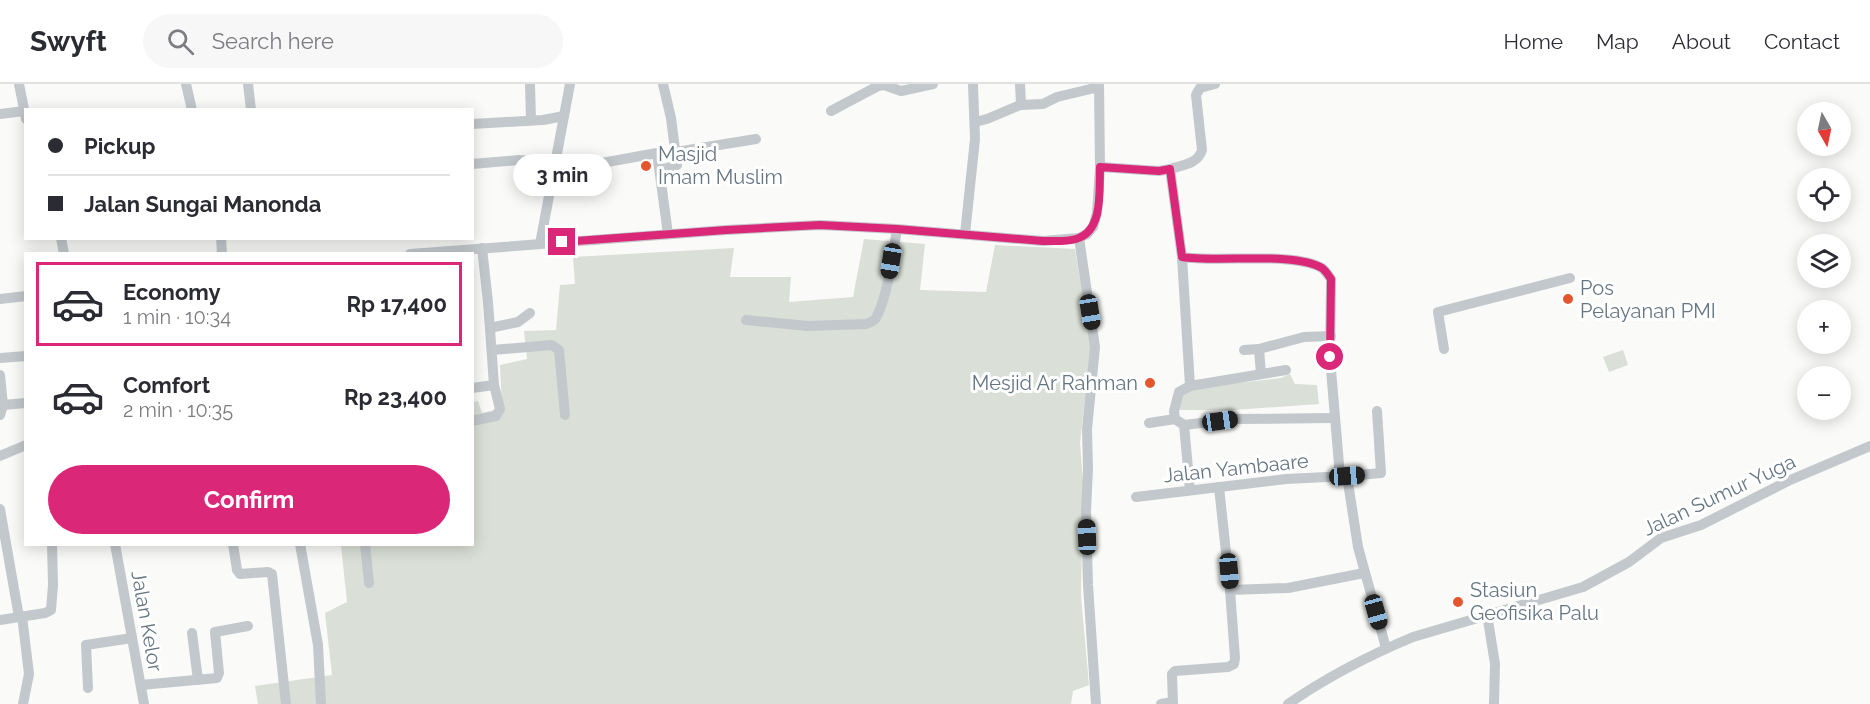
<!DOCTYPE html>
<html lang="en">
<head>
<meta charset="utf-8">
<style>
  :root { --surface:#fff; --page:#f7f7f7; --text:#2b2b33; --muted:#7c7c81; --line:#e1e1e2; --accent:#db2777 }
  body { margin:0; font-family:Raleway,sans-serif; background:var(--page); color:var(--text); height:100vh; display:flex; flex-direction:column; font-size:22px; white-space:nowrap }
  * { box-sizing:border-box; margin:0 }
  p { font-size:20px; color:var(--muted) }
  .icon { flex:none; width:33px; height:33px; fill:none; stroke:currentColor; stroke-width:2; stroke-linecap:round; stroke-linejoin:round }
  .map { position:relative; flex:1; overflow:hidden }
  .side { position:absolute; left:24px; top:168px; width:450px; height:294px; display:flex; flex-direction:column; background:var(--surface); border-radius:0px; box-shadow:0 3px 15px #0003 }
  .side>* { flex:none }
  .top-card { position:absolute; left:24px; top:24px; width:450px; height:132px; border-radius:0px; box-shadow:0 3px 15px #0003; display:grid; align-content:center; height:132px; padding:0 24px; background:var(--surface) }
  .needle { width:39px; rotate:171deg }
  .buttons { position:absolute; left:1797px; top:18px; display:grid; gap:12px }
  .buttons a { display:grid; place-items:center; width:54px; height:54px; border-radius:50%; background:var(--surface); box-shadow:0 3px 15px #0003; font-size:30px }
  .end { position:absolute; width:27px; height:27px; margin:-14px; border:8px solid #db2777; background:#fff; box-shadow:0 0 0 3px #fff }
  .from { border-radius:50% }
  .bubble { position:absolute; height:42px; border-radius:21px; background:var(--surface); box-shadow:0 3px 15px #0003; font-size:20px; font-weight:700; line-height:42px; text-align:center }
  .car { position:absolute; width:18px; height:36px; margin:-18px -9px; border-radius:8px; box-shadow:0 0 4px 2px #0007; background:linear-gradient(#222 24%,#8ab4d8 0 40%,#222 0 76%,#8ab4d8 0 86%,#222 0) }
  .top-card b { display:flex; align-items:center; gap:21px; height:57px; font-size:22px }
  .top-card b+b { border-top:2px solid var(--line) }
  .top-card i { width:15px; height:15px; background:var(--text) }
  ul { padding:10px 0 0; list-style:none }
  li { display:flex; align-items:center; gap:18px; height:84px; margin:0 12px 9px; padding:0 12px; border:3px solid transparent; border-radius:0px }
  li div { flex:1 }
  li b { display:block; font-size:22px }
  li em { font-style:normal; font-weight:700 }
  li.on { border-color:var(--accent) }
  li>.icon { width:54px; height:54px; stroke-width:1.5 }
  .action { display:flex; gap:12px; margin-top:auto; padding:12px 24px }
  .action a { flex:1; height:69px; border-radius:36px; background:var(--accent); color:#fff; font-size:24px; font-weight:700; line-height:69px; text-align:center }
  header { display:flex; align-items:center; gap:36px; box-sizing:border-box; height:84px; padding:0 30px; background:var(--surface); border-bottom:2px solid var(--line) }
  header strong { font-size:28px }
  nav { display:flex; gap:33px; margin-inline-start:auto; font-size:21px }
  .search { width:420px; height:54px; background:var(--page); display:flex; align-items:center; gap:15px; box-sizing:border-box; padding:0 21px; border-radius:33px; color:var(--muted); font-size:22px }
  .map>svg:first-child { display:block }
  .green { fill:#dadfd7 }
  .lines { fill:none; stroke-linecap:round; stroke-linejoin:round }
  .minor { stroke:#c3c8cc; stroke-width:10 }
  .route { stroke:#db2777; stroke-width:8 }
  .poi-dot { fill:#e4572e; stroke:#fff; stroke-width:2 }
  .labels { text-anchor:middle; dominant-baseline:central; stroke-width:6; stroke-linejoin:round; paint-order:stroke }
  .poi-label { font-size:20px; fill:#657683; stroke:#fff; text-anchor:start }
  .street-label { font-size:20px; fill:#657683; stroke:#fff }
</style>
</head>
<body>
<header>
<strong>Swyft</strong>
<div class="search"><svg class="icon" aria-label="search" viewBox="0 0 24 24"><circle cx="10" cy="10" r="6"/><path d="M15 15l6 6"/></svg>Search here</div>
<nav><a>Home</a><a>Map</a><a>About</a><a>Contact</a></nav>
</header>
<div class="map">
<svg width="1870" height="620" viewBox="0 0 1870 620">
  <rect width="100%" height="100%" fill="#fafaf8"/>
  <g class="green">
    <polygon points="864,155 925,160 920,206 986,208 995,161 1075,165 1091,260 1080,359 1083,397 1081,512 1089,601 1073,607 1071,620 258,620 255,602 332,591 325,529 347,518 341,461 472,460 473,318 478,317 482,329 502,324 500,281 527,275 524,247 556,246 560,201 575,200 573,173 734,164 730,193 791,193 789,218 853,213"/>
    <polygon points="1623,266 1628,281 1609,288 1603,273"/>
    <polygon points="1290,290 1295,300 1317,301 1319,320 1233,326 1179,326 1182,312 1185,308 1229,300 1281,294"/>
  </g>
  <g class="lines">
    <g class="minor">
      <polyline points="19,0 26,35"/>
      <polyline points="186,0 192,26"/>
      <polyline points="248,0 251,26"/>
      <polyline points="530,0 531,36"/>
      <polyline points="1020,0 1021,21"/>
      <polyline points="831,27 878,2 884,1 901,7 933,0"/>
      <polyline points="0,30 24,27"/>
      <polyline points="975,38 987,35 1020,21 1043,20 1057,13 1099,3"/>
      <polyline points="472,40 543,36 564,32"/>
      <polyline points="676,68 756,55"/>
      <polyline points="472,80 519,76 554,79"/>
      <polyline points="1100,83 1159,87 1170,85 1182,173 1190,302 1179,308 1174,327 1175,335 1184,341 1235,335 1334,334"/>
      <path d="M1170,85C1182,81 1198,80 1202,66L1196,11L1200,4L1215,0"/>
      <polyline points="660,86 677,81 671,34 663,0"/>
      <polyline points="552,88 657,69 668,150"/>
      <polyline points="965,150 975,55 973,0"/>
      <polyline points="61,154 64,170"/>
      <polyline points="221,154 222,170"/>
      <polyline points="1079,154 1095,263 1087,345 1088,385 1086,427 1088,501 1096,620"/>
      <polyline points="540,160 570,0"/>
      <polyline points="410,170 726,146 820,141 897,145 1043,157 1079,154 1087,150 1093,143 1097,129 1100,83 1099,0"/>
      <path d="M1182,173C1219,179 1293,167 1322,184C1325,186 1329,192 1331,195L1330,274L1340,392"/>
      <polyline points="0,215 26,212"/>
      <path d="M746,236L808,242L866,240C871,238 875,237 877,232C888,210 893,169 897,145"/>
      <polyline points="490,244 518,238 530,229"/>
      <polyline points="1259,265 1261,290"/>
      <polyline points="1444,265 1438,228 1570,194"/>
      <polyline points="492,266 552,261 559,266 565,331"/>
      <polyline points="1244,266 1259,265 1304,253 1331,252"/>
      <polyline points="0,274 26,272"/>
      <polyline points="0,291 3,321 0,331"/>
      <polyline points="1190,302 1286,286"/>
      <polyline points="472,304 494,301"/>
      <polyline points="3,321 26,319"/>
      <polyline points="472,337 496,332 500,325 494,301 488,218 482,164"/>
      <polyline points="1149,339 1175,335"/>
      <polyline points="1184,341 1190,406"/>
      <polyline points="0,372 26,361"/>
      <polyline points="1347,392 1381,389 1377,327"/>
      <polyline points="1219,403 1230,506 1288,504 1364,489"/>
      <polyline points="1136,413 1286,395 1347,392 1358,463 1386,564"/>
      <polyline points="0,425 19,533"/>
      <polyline points="115,460 144,620"/>
      <polyline points="233,460 237,486 240,490 268,488 272,490 286,620"/>
      <polyline points="300,460 318,561 321,620"/>
      <polyline points="365,460 369,499"/>
      <polyline points="1487,530 1495,580 1494,620"/>
      <polyline points="22,532 29,590 23,620"/>
      <polyline points="0,536 45,529 51,526 53,501 52,460"/>
      <polyline points="192,549 198,596"/>
      <polyline points="141,601 217,594 219,589 215,548 248,542"/>
      <polyline points="88,604 86,561 132,554"/>
      <polyline points="1161,620 1173,618"/>
      <polyline points="1173,620 1172,590 1175,587 1228,583 1234,580 1235,574 1230,506"/>
      <path d="M1288,620C1327,593 1370,571 1413,553L1583,503L1629,478L1661,454L1701,441L1788,397L1870,362"/>
    </g>
  </g>
  <g class="lines">
    <path class="route" d="M562,158L726,146L820,141L897,145L1043,157C1054,157 1066,158 1076,155C1104,147 1099,106 1100,83L1159,87L1170,85L1182,173C1219,179 1293,167 1322,184C1325,186 1329,192 1331,195L1330,273"/>
  </g>
  <g class="poi-dot">
    <circle cx="646" cy="82" r="6"/>
    <circle cx="1568" cy="215" r="6"/>
    <circle cx="1150" cy="299" r="6"/>
    <circle cx="1458" cy="518" r="6"/>
  </g>
  <g class="labels">
    <g class="poi-label">
      <text x="658" y="70">Masjid<tspan x="658" dy="23">Imam Muslim</tspan></text>
      <text x="1580" y="204">Pos<tspan x="1580" dy="23">Pelayanan PMI</tspan></text>
      <text x="1138" y="299" text-anchor="end">Mesjid Ar Rahman</text>
      <text x="1470" y="506">Stasiun<tspan x="1470" dy="23">Geofisika Palu</tspan></text>
    </g>
    <g class="street-label">
      <text transform="translate(1236 384) rotate(-6)">Jalan Yambaare</text>
      <text transform="translate(1719 411) rotate(-25)">Jalan Sumur Yuga</text>
      <text transform="translate(147 537) rotate(80)">Jalan Kelor</text>
    </g>
  </g>
</svg>
<div class="buttons">
<a><svg class="needle" viewBox="-14 -14 28 28"><path d="M0-13l5 13h-10z" fill="#e53935"/><path d="M0 13l5-13h-10z" fill="#7c7c81"/></svg></a>
<a><svg class="icon" aria-label="locate" viewBox="0 0 24 24"><circle cx="12" cy="12" r="6"/><path d="M12 2v4M12 18v4M2 12h4M18 12h4"/></svg></a>
<a><svg class="icon" aria-label="layers" viewBox="0 0 24 24"><path d="M12 4l9 5-9 5-9-5zM3 14l9 5 9-5"/></svg></a>
<a>+</a>
<a>−</a>
</div>
<i class="end from" style="left:1330px;top:273px"></i>
<i class="end" style="left:562px;top:158px"></i>
<div class="bubble" style="left:513px;top:70px;width:99px">3 min</div>
<i class="car" style="left:891px;top:177px;rotate:189deg"></i>
<i class="car" style="left:1090px;top:228px;rotate:171deg"></i>
<i class="car" style="left:1220px;top:337px;rotate:82deg"></i>
<i class="car" style="left:1347px;top:392px;rotate:86deg"></i>
<i class="car" style="left:1087px;top:453px;rotate:358deg"></i>
<i class="car" style="left:1229px;top:487px;rotate:175deg"></i>
<i class="car" style="left:1376px;top:528px;rotate:164deg"></i>
<div class="top-card">
<b><i class="from"></i>Pickup</b>
<b><i></i>Jalan Sungai Manonda</b>
</div>
<section class="side">
<ul>
<li class="on"><svg class="icon" aria-label="car" viewBox="0 0 24 24"><path d="M5 17H2v-5l4-1 3-4h7l3 4 3 1v5h-3M9 17h6M6 11h13"/><circle cx="7" cy="17" r="2"/><circle cx="17" cy="17" r="2"/></svg><div><b>Economy</b><p>1 min · 10:34</p></div><em>Rp 17,400</em></li>
<li><svg class="icon" aria-label="car" viewBox="0 0 24 24"><path d="M5 17H2v-5l4-1 3-4h7l3 4 3 1v5h-3M9 17h6M6 11h13"/><circle cx="7" cy="17" r="2"/><circle cx="17" cy="17" r="2"/></svg><div><b>Comfort</b><p>2 min · 10:35</p></div><em>Rp 23,400</em></li>
</ul>
<div class="action"><a>Confirm</a></div>
</section>
</div>
</body>
</html>
